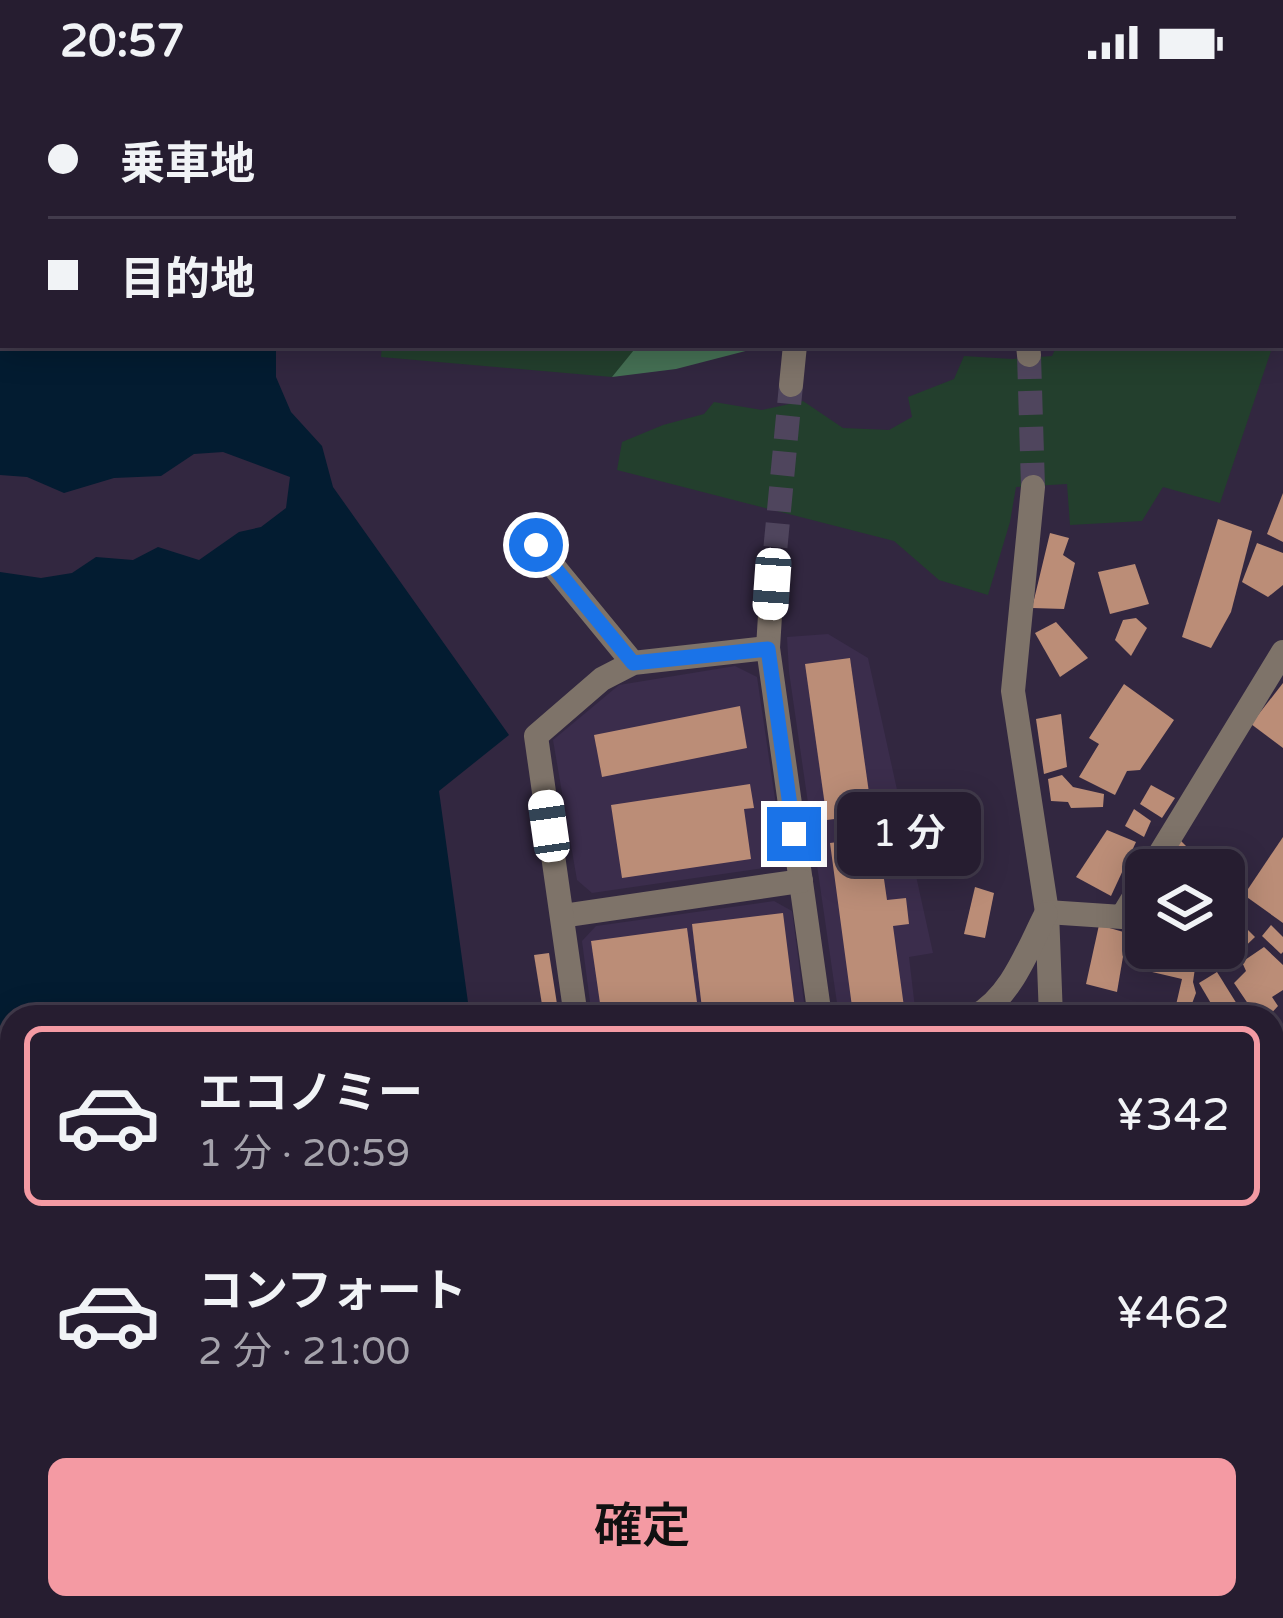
<!DOCTYPE html>
<html lang="ja">
<head>
<meta charset="utf-8">
<style>
  :root { --surface:#261d30; --page:#2e2638; --text:#f1f3f6; --muted:#a4a2ab; --line:#423b4c; --accent:#f49aa3 }
  body { margin:0; font-family:"Varela Round","Noto Sans JP",sans-serif; background:var(--page); color:var(--text); height:100vh; display:flex; flex-direction:column; font-size:45px; white-space:nowrap }
  * { box-sizing:border-box; margin:0 }
  p { font-size:39px; color:var(--muted) }
  .icon { flex:none; width:66px; height:66px; fill:none; stroke:currentColor; stroke-width:2; stroke-linecap:round; stroke-linejoin:round }
  .map { position:relative; flex:1; overflow:hidden }
  .details { position:absolute; left:0px; top:921px; width:1284px; height:615px; display:flex; flex-direction:column; background:var(--surface); border-radius:36px 36px 0 0; box-shadow:0 6px 30px #0003,0 0 0 3px var(--line) }
  .details>* { flex:none }
  .banner { position:absolute; left:0px; top:0px; width:1284px; height:264px; box-shadow:0 6px 30px #0003,0 0 0 3px var(--line); display:grid; align-content:center; height:264px; padding:0 48px; background:var(--surface) }
  .tools { position:absolute; left:1125px; top:765px; display:grid; gap:24px }
  .tools a { display:grid; place-items:center; width:120px; height:120px; border-radius:18px; background:var(--surface); box-shadow:0 6px 30px #0003,0 0 0 3px var(--line); font-size:60px }
  .end { position:absolute; width:54px; height:54px; margin:-27px; border:15px solid #1a73e8; background:#fff; box-shadow:0 0 0 6px #fff }
  .from { border-radius:50% }
  .bubble { position:absolute; height:84px; border-radius:18px; background:var(--surface); box-shadow:0 6px 30px #0003,0 0 0 3px var(--line); font-size:39px; font-weight:600; line-height:84px; text-align:center }
  .car { position:absolute; width:36px; height:72px; margin:-36px -18px; border-radius:15px; box-shadow:0 0 9px 3px #0007; background:linear-gradient(#fff 24%,#345 0 40%,#fff 0 76%,#345 0 86%,#fff 0) }
  .banner b { display:flex; align-items:center; gap:42px; height:114px; font-size:45px }
  .banner b+b { border-top:3px solid var(--line) }
  .banner i { width:30px; height:30px; background:var(--text) }
  ul { padding:21px 0 0; list-style:none }
  li { display:flex; align-items:center; gap:36px; height:180px; margin:0 24px 18px; padding:0 24px; border:6px solid transparent; border-radius:18px }
  li div { flex:1 }
  li b { display:block; font-size:45px }
  li em { font-style:normal; font-weight:600 }
  li.current { border-color:var(--accent) }
  li>.icon { width:108px; height:108px; stroke-width:1.5 }
  .cta { display:flex; gap:24px; margin-top:auto; padding:24px 48px }
  .cta a { flex:1; height:138px; border-radius:18px; background:var(--accent); color:#111; font-size:48px; font-weight:600; line-height:138px; text-align:center }
  .status { display:flex; justify-content:space-between; align-items:center; height:84px; padding:0 60px; background:var(--surface); direction:ltr }
  .status svg { height:33px; fill:currentColor }
  .map>svg:first-child { display:block }
  .built { fill:#3b2d4c }
  .green { fill:#233f2d }
  .forest { fill:#457054 }
  .water { fill:#031c31 }
  .building { fill:#bb8d77 }
  .lines { fill:none; stroke-linecap:round; stroke-linejoin:round }
  .minor-tunnel { stroke:#4f455d; stroke-width:24; stroke-dasharray:24 12; stroke-linecap:butt }
  .service { stroke:#7e7369; stroke-width:12 }
  .minor { stroke:#7e7369; stroke-width:24 }
  .tertiary { stroke:#7e7369; stroke-width:24 }
  .route { stroke:#1a73e8; stroke-width:15 }
</style>
</head>
<body>
<div class="status"><b>20:57</b><svg viewBox="0 0 49 12"><path d="M0 12V9h3v3zM5 12V6h3v6zM10 12V3h3v9zM15 12V0h3v12zM26 1h20v11H26zM47 4h2v5h-2z"/></svg></div>
<div class="map">
<svg width="1283" height="1534" viewBox="0 0 1283 1534">
  <rect width="100%" height="100%" fill="#322740"/>
  <g class="built">
    <polygon points="828,550 868,574 933,869 909,873 915,924 897,933 839,933 789,588 787,553"/>
    <polygon points="735,582 757,593 783,769 771,783 592,809 577,796 553,656 619,601"/>
    <polygon points="774,817 792,827 806,933 592,933 582,857 596,842"/>
  </g>
  <g class="green">
    <polygon points="378,0 1104,0 1101,3 378,3"/>
    <polygon points="382,261 671,261 612,293 381,273"/>
    <polygon points="1057,261 1273,261 1220,419 1163,403 1142,437 1070,441 1067,400 1016,403 1010,438 988,511 939,496 894,457 617,386 622,358 663,341 704,330 714,318 762,326 803,317 843,344 889,346 912,333 908,313 954,295 964,272 1012,275 1052,272"/>
  </g>
  <polygon class="forest" points="638,261 769,261 676,285 612,293"/>
  <g class="water">
    <polygon points="0,0 378,0 378,3 3,3 3,261 276,261 276,293 291,328 322,362 333,403 509,651 439,707 470,933 12,933 12,1324 0,1331 0,488 41,494 72,489 96,473 133,476 158,463 199,476 239,448 261,443 286,424 290,393 223,368 194,370 161,392 114,394 64,409 27,393 0,391"/>
    <polygon points="471,1524 628,1524 604,1529 593,1534 441,1534"/>
    <polygon points="663,1524 757,1524 767,1534 682,1534"/>
  </g>
  <g class="building">
    <polygon points="1283,409 1283,458 1267,450"/>
    <polygon points="1218,435 1252,447 1231,528 1211,564 1182,553"/>
    <polygon points="1050,449 1069,454 1063,471 1075,479 1064,525 1032,524"/>
    <polygon points="1257,459 1283,469 1283,501 1268,513 1242,498"/>
    <polygon points="1135,480 1149,520 1110,530 1098,488"/>
    <polygon points="1136,534 1147,544 1131,572 1115,556 1123,536"/>
    <polygon points="1056,538 1088,574 1060,593 1035,549"/>
    <polygon points="850,574 872,730 827,736 805,580"/>
    <polygon points="1283,599 1283,664 1251,640"/>
    <polygon points="1124,600 1174,636 1140,686 1127,687 1115,711 1079,693 1099,660 1089,654"/>
    <polygon points="740,622 747,664 602,693 594,651"/>
    <polygon points="1061,630 1067,683 1044,690 1036,635"/>
    <polygon points="1062,691 1073,703 1104,710 1103,723 1071,724 1068,718 1051,717 1048,695"/>
    <polygon points="750,700 754,724 744,725 751,775 622,794 611,721"/>
    <polygon points="1151,701 1175,714 1162,734 1140,720"/>
    <polygon points="1134,725 1151,737 1144,753 1125,742"/>
    <polygon points="1107,746 1136,758 1111,812 1076,793"/>
    <polygon points="878,753 887,816 906,814 909,840 893,842 904,923 853,930 830,759"/>
    <polygon points="1283,753 1283,839 1244,811"/>
    <polygon points="1178,754 1196,772 1187,786 1157,786"/>
    <polygon points="975,803 994,809 985,854 964,850"/>
    <polygon points="783,829 796,933 703,933 692,840"/>
    <polygon points="1241,839 1255,853 1233,874 1224,861 1224,855"/>
    <polygon points="1099,841 1127,849 1117,908 1086,900"/>
    <polygon points="1271,841 1283,853 1283,868 1281,870 1262,852"/>
    <polygon points="687,844 699,933 602,933 591,857"/>
    <polygon points="1138,849 1146,849 1146,864 1182,864 1185,868 1195,884 1193,898 1196,909 1190,925 1176,921 1182,895 1135,884"/>
    <polygon points="1264,863 1283,881 1283,906 1272,913 1278,922 1268,933 1257,933 1234,899 1246,887 1242,878"/>
    <polygon points="549,869 559,933 544,933 534,871"/>
    <polygon points="1217,888 1245,933 1219,933 1199,899"/>
    <polygon points="1272,1058 1283,1071 1283,1083 1272,1091"/>
    <polygon points="1283,1209 1283,1245 1272,1231 1272,1217"/>
    <polygon points="1272,1325 1283,1332 1283,1383 1272,1375"/>
    <polygon points="1274,1414 1283,1423 1283,1467 1272,1481 1272,1417"/>
  </g>
  <g class="lines">
    <g class="minor-tunnel">
      <polyline points="1029,271 1033,403"/>
      <polyline points="772,499 791,301"/>
    </g>
    <polyline class="service" points="711,0 713,3"/>
    <g class="minor">
      <polyline points="931,0 932,3"/>
      <polyline points="1281,181 1283,183"/>
      <polyline points="1028,261 1029,271"/>
      <polyline points="1033,403 1013,607 1047,828 1051,933"/>
      <polyline points="536,461 633,579"/>
      <polyline points="772,499 768,564 820,933"/>
      <polyline points="1150,786 1283,568"/>
      <polyline points="1047,828 1122,833 1146,793"/>
      <polyline points="562,832 801,797"/>
      <polyline points="576,933 536,652 602,595 633,579 768,564"/>
      <path d="M974,933C1011,914 1028,865 1046,830"/>
      <polyline points="1272,1499 1283,1491"/>
      <polyline points="1169,1534 1195,1524"/>
    </g>
    <g class="tertiary">
      <polyline points="863,3 864,0"/>
      <polyline points="791,301 795,261"/>
    </g>
  </g>
  <g class="lines">
    <polyline class="route" points="536,461 633,579 768,565 794,750"/>
  </g>
</svg>
<div class="tools">
<a><svg class="icon" aria-label="layers" viewBox="0 0 24 24"><path d="M12 4l9 5-9 5-9-5zM3 14l9 5 9-5"/></svg></a>
</div>
<i class="end from" style="left:536px;top:461px"></i>
<i class="end" style="left:794px;top:750px"></i>
<div class="bubble" style="left:837px;top:708px;width:144px">1 分</div>
<i class="car" style="left:772px;top:500px;rotate:184deg"></i>
<i class="car" style="left:549px;top:742px;rotate:352deg"></i>
<div class="banner">
<b><i class="from"></i>乗車地</b>
<b><i></i>目的地</b>
</div>
<section class="details">
<ul>
<li class="current"><svg class="icon" aria-label="car" viewBox="0 0 24 24"><path d="M5 17H2v-5l4-1 3-4h7l3 4 3 1v5h-3M9 17h6M6 11h13"/><circle cx="7" cy="17" r="2"/><circle cx="17" cy="17" r="2"/></svg><div><b>エコノミー</b><p>1 分 · 20:59</p></div><em>¥342</em></li>
<li><svg class="icon" aria-label="car" viewBox="0 0 24 24"><path d="M5 17H2v-5l4-1 3-4h7l3 4 3 1v5h-3M9 17h6M6 11h13"/><circle cx="7" cy="17" r="2"/><circle cx="17" cy="17" r="2"/></svg><div><b>コンフォート</b><p>2 分 · 21:00</p></div><em>¥462</em></li>
</ul>
<div class="cta"><a>確定</a></div>
</section>
</div>
</body>
</html>
